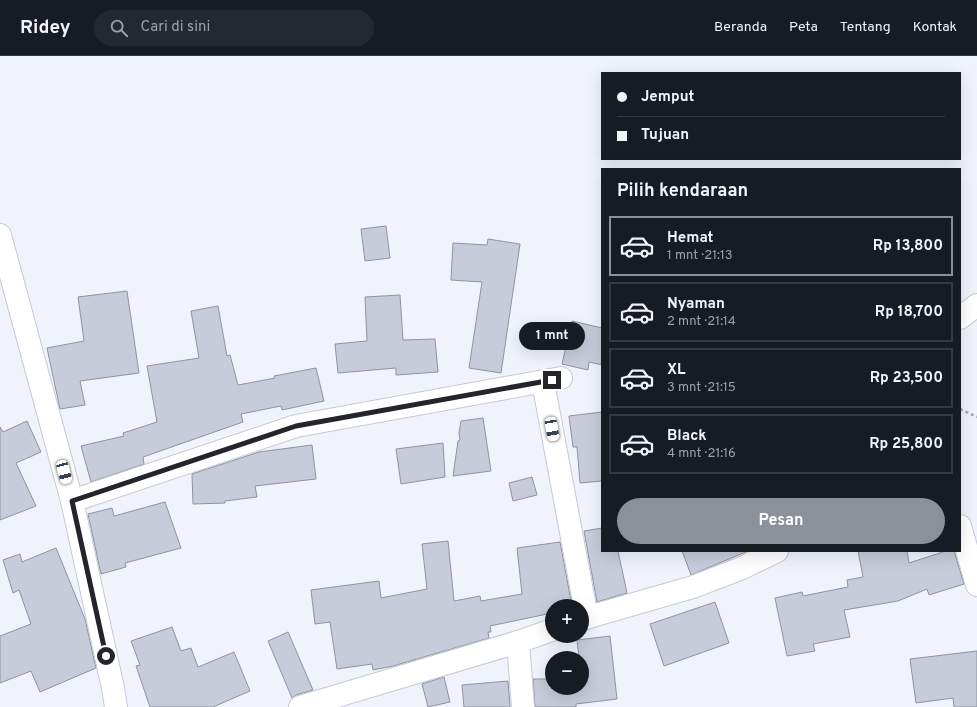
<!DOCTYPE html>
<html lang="id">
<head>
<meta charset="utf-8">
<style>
  :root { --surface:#171b24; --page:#242831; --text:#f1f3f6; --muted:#9ea1a6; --line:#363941; --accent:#8c9099 }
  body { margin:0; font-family:Overpass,sans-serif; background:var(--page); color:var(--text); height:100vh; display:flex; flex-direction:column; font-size:15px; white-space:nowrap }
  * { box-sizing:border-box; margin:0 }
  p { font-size:13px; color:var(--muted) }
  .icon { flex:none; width:22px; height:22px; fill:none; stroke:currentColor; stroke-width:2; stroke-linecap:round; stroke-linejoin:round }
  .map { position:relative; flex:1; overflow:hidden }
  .sheet { position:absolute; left:601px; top:112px; width:360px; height:384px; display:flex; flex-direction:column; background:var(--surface); border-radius:0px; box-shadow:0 4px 16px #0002 }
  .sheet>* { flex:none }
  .hud { position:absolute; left:601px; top:16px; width:360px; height:88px; border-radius:0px; box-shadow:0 4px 16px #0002; display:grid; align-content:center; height:88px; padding:0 16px; background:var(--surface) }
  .tools { position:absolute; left:545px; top:543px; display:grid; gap:8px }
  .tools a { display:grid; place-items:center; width:44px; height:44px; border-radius:50%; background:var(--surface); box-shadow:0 4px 16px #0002; font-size:20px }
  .end { position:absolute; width:18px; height:18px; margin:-9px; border:5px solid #24252b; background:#fff; box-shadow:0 0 0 2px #fff }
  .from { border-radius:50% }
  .bubble { position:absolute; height:28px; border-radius:14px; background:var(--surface); box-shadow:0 4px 16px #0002; font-size:13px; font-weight:700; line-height:28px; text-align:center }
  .car { position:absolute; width:12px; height:24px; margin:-12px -6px; border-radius:5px; box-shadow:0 0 3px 1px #0007; background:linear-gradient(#fff 24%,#345 0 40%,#fff 0 76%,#345 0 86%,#fff 0) }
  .hud b { display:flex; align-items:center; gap:14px; height:38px; font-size:15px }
  .hud b+b { border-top:1px solid var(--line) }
  .hud i { width:10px; height:10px; background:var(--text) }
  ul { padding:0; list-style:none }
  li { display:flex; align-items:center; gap:12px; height:60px; margin:0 8px 6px; padding:0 8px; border:2px solid var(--line); border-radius:0px }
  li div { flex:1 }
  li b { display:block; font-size:15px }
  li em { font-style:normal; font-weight:700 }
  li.on { border-color:var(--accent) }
  li>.icon { width:36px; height:36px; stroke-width:1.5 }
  h2 { padding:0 16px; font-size:18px; line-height:48px }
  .cta { display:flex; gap:8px; margin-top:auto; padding:8px 16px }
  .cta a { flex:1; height:46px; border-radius:24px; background:var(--accent); color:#fff; font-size:16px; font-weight:700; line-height:46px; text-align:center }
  header { display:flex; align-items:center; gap:24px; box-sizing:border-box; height:56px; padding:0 20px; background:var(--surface); border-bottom:1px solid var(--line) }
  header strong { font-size:19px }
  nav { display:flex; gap:22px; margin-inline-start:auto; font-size:14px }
  .search { width:280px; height:36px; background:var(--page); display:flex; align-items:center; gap:10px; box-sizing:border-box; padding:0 14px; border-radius:22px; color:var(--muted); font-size:15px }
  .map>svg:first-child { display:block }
  .building { fill:#c7cbda; stroke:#8f93a1 }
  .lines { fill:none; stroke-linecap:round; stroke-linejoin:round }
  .minor-casing { stroke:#c6c9d8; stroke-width:24 }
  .path { stroke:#a3a4ac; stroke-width:2.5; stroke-dasharray:3 3; stroke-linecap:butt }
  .minor { stroke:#fff; stroke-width:22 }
  .route { stroke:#24252b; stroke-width:5 }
</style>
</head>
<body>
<header>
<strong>Ridey</strong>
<div class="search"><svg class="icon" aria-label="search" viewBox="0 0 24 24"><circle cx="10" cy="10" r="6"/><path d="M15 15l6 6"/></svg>Cari di sini</div>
<nav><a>Beranda</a><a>Peta</a><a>Tentang</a><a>Kontak</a></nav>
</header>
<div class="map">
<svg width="977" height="651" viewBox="0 0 977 651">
  <rect width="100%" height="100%" fill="#f1f3fc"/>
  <g class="building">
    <polygon points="386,170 390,202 365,205 361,173"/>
    <polygon points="488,183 520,188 501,317 469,312 482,226 451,224 453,187 487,189"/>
    <polygon points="127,235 139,317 80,325 85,349 60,353 47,292 84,285 78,241"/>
    <polygon points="400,239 403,284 435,283 438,316 396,319 396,312 338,317 335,288 367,285 365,241"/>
    <polygon points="218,250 227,300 230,299 238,329 275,322 274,320 316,312 324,345 282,354 281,350 241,358 243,366 143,401 144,408 91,426 81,390 124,380 123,377 157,366 147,310 199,302 191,255"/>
    <polygon points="572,265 602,272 602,309 589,306 588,314 562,308"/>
    <polygon points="602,356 602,425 580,427 577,391 573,391 569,360"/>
    <polygon points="483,362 491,415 453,420 458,385 460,384 459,377 461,365"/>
    <polygon points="27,365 41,396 16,407 36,450 0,464 0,371 3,376"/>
    <polygon points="443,387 445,421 401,428 396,393"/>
    <polygon points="312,389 316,423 255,430 257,441 225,445 225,447 193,448 192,418 259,396"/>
    <polygon points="532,421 537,439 513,445 509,427"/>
    <polygon points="165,446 181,492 125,507 126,511 101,518 88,458 112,452 114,460"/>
    <polygon points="602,472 602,495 618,495 627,537 597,546 584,475"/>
    <polygon points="448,485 454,545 480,540 481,545 522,538 517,492 560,486 572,550 552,550 552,557 490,570 491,576 488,576 489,582 393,610 373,614 372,608 337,613 330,566 315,568 311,534 379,525 381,542 427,533 422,488"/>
    <polygon points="56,492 85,563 96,612 40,636 31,615 0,627 0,580 31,568 19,534 13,537 3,504 20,498 22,506"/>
    <polygon points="682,495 748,495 691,519"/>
    <polygon points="858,495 907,495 909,507 946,495 954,495 964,528 929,539 927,533 898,545 844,554 850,581 813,588 815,595 787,600 775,542 802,536 803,540 848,531 847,524 863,521"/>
    <polygon points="715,546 729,587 664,610 650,568"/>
    <polygon points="172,571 181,595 191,592 198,611 234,596 250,635 213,651 150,651 136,610 140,609 131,585"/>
    <polygon points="288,576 313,634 296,639 292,642 268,585"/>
    <polygon points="610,580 617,643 576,648 576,651 535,651 533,623 552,623 552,632 582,632 582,602 579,602 577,584"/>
    <polygon points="977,595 977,651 954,651 953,642 916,647 910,603"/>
    <polygon points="444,621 450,646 428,651 422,628"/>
    <polygon points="508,625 510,651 464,651 462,629"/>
  </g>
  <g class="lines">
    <defs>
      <g id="minor">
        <polyline points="0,179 72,445 113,632 116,651"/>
        <polyline points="960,262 977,249"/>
        <polyline points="543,326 587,562"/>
        <polyline points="72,445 296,370 561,322"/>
        <polyline points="960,470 977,529"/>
        <polyline points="582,563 693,531 742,512 777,495"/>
        <polyline points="518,586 523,651"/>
        <polyline points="300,651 518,586 552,574"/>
      </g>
    </defs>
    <use href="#minor" class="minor-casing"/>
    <polyline class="path" points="960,353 977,361"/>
    <use href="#minor" class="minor"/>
  </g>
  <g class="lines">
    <polyline class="route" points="106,600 72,445 296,370 552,324"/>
  </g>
</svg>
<div class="tools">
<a>+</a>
<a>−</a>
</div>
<i class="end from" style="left:106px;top:600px"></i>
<i class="end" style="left:552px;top:324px"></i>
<div class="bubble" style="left:519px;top:266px;width:66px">1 mnt</div>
<i class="car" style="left:552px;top:373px;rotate:170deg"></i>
<i class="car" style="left:64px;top:416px;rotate:165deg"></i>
<div class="hud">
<b><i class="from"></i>Jemput</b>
<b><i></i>Tujuan</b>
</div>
<section class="sheet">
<h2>Pilih kendaraan</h2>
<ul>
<li class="on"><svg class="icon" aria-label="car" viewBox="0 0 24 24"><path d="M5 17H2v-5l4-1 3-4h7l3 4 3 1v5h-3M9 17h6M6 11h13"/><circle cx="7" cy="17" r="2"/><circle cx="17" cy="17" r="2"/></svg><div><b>Hemat</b><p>1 mnt · 21:13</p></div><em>Rp 13,800</em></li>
<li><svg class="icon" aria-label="car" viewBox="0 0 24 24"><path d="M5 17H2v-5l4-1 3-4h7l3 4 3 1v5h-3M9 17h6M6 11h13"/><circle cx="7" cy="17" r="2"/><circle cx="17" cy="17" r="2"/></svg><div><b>Nyaman</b><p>2 mnt · 21:14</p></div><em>Rp 18,700</em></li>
<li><svg class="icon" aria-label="car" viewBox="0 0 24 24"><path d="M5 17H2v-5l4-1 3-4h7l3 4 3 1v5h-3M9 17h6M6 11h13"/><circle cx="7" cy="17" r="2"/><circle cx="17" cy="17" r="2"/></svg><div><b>XL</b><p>3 mnt · 21:15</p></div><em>Rp 23,500</em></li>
<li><svg class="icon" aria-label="car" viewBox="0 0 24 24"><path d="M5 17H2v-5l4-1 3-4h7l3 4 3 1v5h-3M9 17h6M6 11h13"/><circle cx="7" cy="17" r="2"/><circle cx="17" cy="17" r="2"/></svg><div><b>Black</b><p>4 mnt · 21:16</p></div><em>Rp 25,800</em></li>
</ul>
<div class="cta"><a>Pesan</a></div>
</section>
</div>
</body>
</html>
